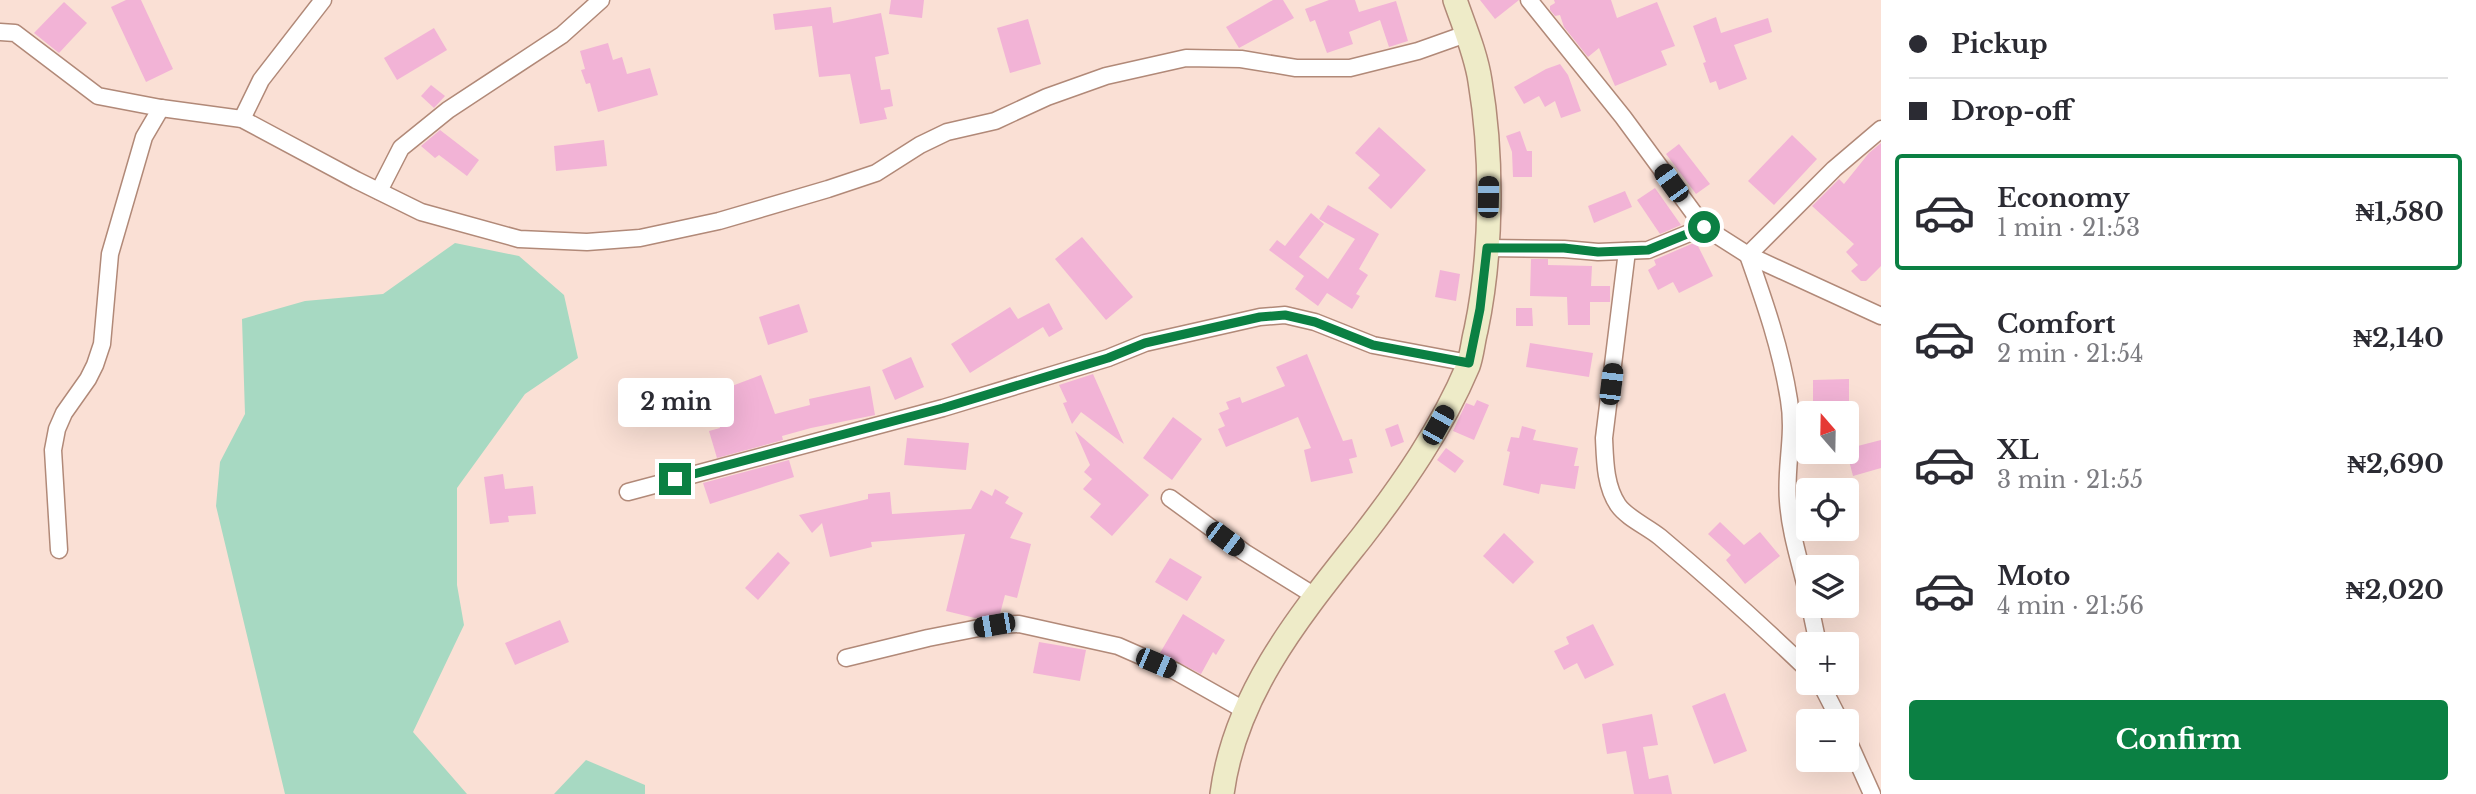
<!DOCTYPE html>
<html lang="en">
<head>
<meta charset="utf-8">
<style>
  :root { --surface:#fff; --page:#f7f7f7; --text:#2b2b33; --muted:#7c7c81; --line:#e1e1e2; --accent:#0b8043 }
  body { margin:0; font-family:"Libre Baskerville",serif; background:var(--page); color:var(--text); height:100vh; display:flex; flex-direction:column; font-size:26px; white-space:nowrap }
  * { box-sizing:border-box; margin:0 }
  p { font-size:23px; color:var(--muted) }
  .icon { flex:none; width:38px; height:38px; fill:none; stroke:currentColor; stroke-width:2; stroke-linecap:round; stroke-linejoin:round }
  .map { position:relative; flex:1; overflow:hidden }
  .details { display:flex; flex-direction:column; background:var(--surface); width:595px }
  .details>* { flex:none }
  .guide { display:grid; align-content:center; height:154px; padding:0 28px; background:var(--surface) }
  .needle { width:46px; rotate:340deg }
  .tools { position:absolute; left:1796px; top:401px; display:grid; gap:14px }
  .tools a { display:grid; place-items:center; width:63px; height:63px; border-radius:7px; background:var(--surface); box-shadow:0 7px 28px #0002; font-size:35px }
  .end { position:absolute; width:32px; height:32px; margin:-16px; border:9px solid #0b8043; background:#fff; box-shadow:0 0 0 4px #fff }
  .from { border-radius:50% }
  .bubble { position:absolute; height:49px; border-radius:7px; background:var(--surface); box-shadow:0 7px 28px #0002; font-size:23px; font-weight:700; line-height:49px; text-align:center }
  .car { position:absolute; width:21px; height:42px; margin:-21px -10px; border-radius:9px; box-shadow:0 0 5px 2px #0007; background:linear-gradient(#222 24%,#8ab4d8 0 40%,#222 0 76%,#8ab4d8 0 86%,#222 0) }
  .guide b { display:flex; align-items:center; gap:24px; height:66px; font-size:26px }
  .guide b+b { border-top:2px solid var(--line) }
  .guide i { width:18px; height:18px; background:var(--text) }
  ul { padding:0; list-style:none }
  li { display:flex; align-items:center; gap:21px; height:116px; margin:0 14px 10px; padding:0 14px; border:4px solid transparent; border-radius:7px }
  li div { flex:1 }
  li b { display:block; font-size:26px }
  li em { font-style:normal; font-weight:700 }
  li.current { border-color:var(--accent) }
  li>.icon { width:63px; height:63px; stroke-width:1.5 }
  .cta { display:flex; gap:14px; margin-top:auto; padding:14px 28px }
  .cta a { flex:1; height:80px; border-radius:7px; background:var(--accent); color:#fff; font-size:28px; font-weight:700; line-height:80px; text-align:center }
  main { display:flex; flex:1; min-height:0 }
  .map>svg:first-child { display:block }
  .green { fill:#a7d9c2 }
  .building { fill:#f2b3d6 }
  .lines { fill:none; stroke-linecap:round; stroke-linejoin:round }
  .street-casing { stroke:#b18978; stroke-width:19 }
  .secondary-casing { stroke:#b18978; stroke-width:26 }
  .street { stroke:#fff; stroke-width:16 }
  .secondary { stroke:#eeebc8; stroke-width:23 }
  .route { stroke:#0b8043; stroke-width:9 }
</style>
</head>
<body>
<main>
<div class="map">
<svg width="1881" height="794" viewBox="0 0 1881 794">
  <rect width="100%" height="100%" fill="#fae0d5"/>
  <g class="green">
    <polygon points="455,243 519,256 564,295 578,358 525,394 457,488 457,585 464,625 413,732 467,794 285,794 216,506 220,462 245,414 242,319 305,301 383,294"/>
    <polygon points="586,760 645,785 645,794 554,794"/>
  </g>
  <g class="building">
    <polygon points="126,0 141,0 173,69 146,82 111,7"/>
    <polygon points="891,0 924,0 922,18 889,14"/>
    <polygon points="1273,0 1283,0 1294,18 1239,48 1226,27"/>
    <polygon points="1329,0 1355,0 1359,12 1396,1 1408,41 1389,47 1380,20 1349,32 1353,44 1327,53 1315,20 1310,22 1305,9"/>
    <polygon points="1480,0 1519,0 1495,19"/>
    <polygon points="1554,0 1611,0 1617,18 1657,2 1675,46 1661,51 1667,65 1615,86 1599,48 1588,57 1564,27 1560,15 1555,16 1550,10 1550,6 1555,3"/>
    <polygon points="64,2 87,23 59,53 34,33"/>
    <polygon points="831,7 833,23 881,13 889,54 875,57 881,90 890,89 893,106 884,108 887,119 860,124 850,74 819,77 812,26 775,30 773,14"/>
    <polygon points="1716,17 1721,33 1768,18 1772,32 1734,45 1747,79 1719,90 1716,81 1710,83 1703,63 1706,62 1693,26"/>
    <polygon points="1028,19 1041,64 1010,73 997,28"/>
    <polygon points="434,28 447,50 397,80 384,58"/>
    <polygon points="608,43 613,60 622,57 627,74 650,68 658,95 598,112 590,83 586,84 581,70 585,69 580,51"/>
    <polygon points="1560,64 1568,75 1581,111 1561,118 1555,101 1545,107 1539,96 1524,104 1514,87 1546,69"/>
    <polygon points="431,85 445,96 434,108 421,96"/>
    <polygon points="1379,127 1426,170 1391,209 1368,188 1380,175 1355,153"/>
    <polygon points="440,130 479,160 467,176 439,155 435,158 421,146"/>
    <polygon points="1520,131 1527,151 1532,151 1532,177 1513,177 1512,152 1506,136"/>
    <polygon points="1792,135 1817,159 1774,205 1748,181"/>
    <polygon points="604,140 607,166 556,171 554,146"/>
    <polygon points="1881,143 1881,266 1866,281 1861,281 1851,271 1858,265 1846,252 1854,244 1812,206 1839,179 1844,184 1869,153"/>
    <polygon points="1679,144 1710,184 1696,194 1666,154"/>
    <polygon points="1655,188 1681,225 1660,234 1637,200"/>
    <polygon points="1625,191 1632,207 1594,223 1588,206"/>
    <polygon points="1328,205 1379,234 1359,269 1368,275 1356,294 1360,296 1352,309 1327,293 1318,306 1295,289 1304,276 1269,250 1277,240 1285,246 1311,213 1324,224 1299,257 1328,279 1355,239 1319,219"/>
    <polygon points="1082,237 1133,297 1106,320 1055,259"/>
    <polygon points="1696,242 1713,276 1679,293 1673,282 1658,290 1648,270 1656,265 1654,260"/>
    <polygon points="1531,259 1548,259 1548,265 1592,266 1591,286 1610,286 1610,302 1590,302 1590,325 1568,325 1567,297 1530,296"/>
    <polygon points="1440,270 1460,274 1456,301 1435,297"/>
    <polygon points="1049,303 1063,329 1049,337 1043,327 970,373 951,344 1010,307 1018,319"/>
    <polygon points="799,304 808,332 768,345 759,317"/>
    <polygon points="1516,308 1532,308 1533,326 1516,326"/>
    <polygon points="1530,343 1593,353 1589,377 1526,367"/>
    <polygon points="1307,354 1343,441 1352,439 1357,457 1349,459 1353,473 1311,482 1304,450 1311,448 1298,417 1226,447 1218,429 1225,426 1219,413 1229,409 1226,402 1240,397 1242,403 1285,386 1276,367"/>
    <polygon points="911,357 924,387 895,400 882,370"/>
    <polygon points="1093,374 1124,444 1081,412 1072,424 1063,403 1067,402 1059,385"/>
    <polygon points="761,375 775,414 810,405 809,399 870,386 875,415 811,428 782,436 783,440 717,458 709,431 720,428 708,395"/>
    <polygon points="1849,379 1849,413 1813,413 1813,380"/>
    <polygon points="1477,400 1489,405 1474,440 1453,431 1466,403 1474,406"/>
    <polygon points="1173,417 1202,439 1172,480 1143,458"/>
    <polygon points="1398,424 1404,442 1391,447 1385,429"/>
    <polygon points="1522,426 1536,430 1533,440 1578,448 1574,466 1579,466 1575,489 1541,484 1539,494 1503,485 1510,452 1507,451 1511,437 1519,438"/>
    <polygon points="1075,431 1149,495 1112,536 1090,517 1101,504 1083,489 1092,479 1084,472 1090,465"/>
    <polygon points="907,438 969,443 966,470 904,465"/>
    <polygon points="1881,440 1881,468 1853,476 1846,449"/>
    <polygon points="1446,448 1464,461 1455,473 1437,460"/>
    <polygon points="789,460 794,477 710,504 703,483"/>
    <polygon points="503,474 505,489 533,486 536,514 508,516 509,522 490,524 484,477"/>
    <polygon points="995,489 1009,497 1005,503 1023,513 1010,538 1031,544 1017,598 1005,595 1000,614 975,618 946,611 965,534 871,542 872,547 830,557 822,523 812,533 799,515 868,499 868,494 890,492 892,514 971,509 981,490 992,496"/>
    <polygon points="1720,522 1744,545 1760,532 1780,556 1745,584 1726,560 1731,555 1708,534"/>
    <polygon points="1504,533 1534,562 1513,584 1483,556"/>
    <polygon points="778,552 790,563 758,600 745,588"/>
    <polygon points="1170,558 1202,577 1187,601 1155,582"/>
    <polygon points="1183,614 1225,640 1216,655 1213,652 1201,674 1160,653"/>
    <polygon points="560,620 569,642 515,665 505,643"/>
    <polygon points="1593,624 1614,665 1585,679 1577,663 1564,670 1554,651 1569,644 1566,637"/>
    <polygon points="1039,642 1086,650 1080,681 1033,673"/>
    <polygon points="1725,693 1747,751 1714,764 1692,706"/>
    <polygon points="1652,714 1658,745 1643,747 1649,779 1668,775 1672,794 1634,794 1626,751 1607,754 1602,724"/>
  </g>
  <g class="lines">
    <defs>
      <g id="street">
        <polyline points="1529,0 1623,117 1704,227 1748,255 1881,316"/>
        <polyline points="0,32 15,33 98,96 161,108 242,119 356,180 421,212 519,239 587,242 640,238 719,221 828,189 876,173 920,145 947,132 995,121 1047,97 1106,76 1186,58 1241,59 1296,68 1350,68 1418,51 1466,34"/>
        <polyline points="242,119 261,80 323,0"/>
        <polyline points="379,191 401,148 448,110 562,35 601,0"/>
        <polyline points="1487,248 1564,249 1598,252 1648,250 1704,227"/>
        <path d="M1627,251L1604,438C1605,460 1605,486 1618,505C1627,518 1648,527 1660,537C1711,580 1760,624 1808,670"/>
        <polyline points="628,492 943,408 1108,358 1145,343 1260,317 1285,315 1315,322 1373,345 1469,363"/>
        <polyline points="1170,498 1244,552 1315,596"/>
        <polyline points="59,550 53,450 57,429 64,413 88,379 95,365 102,344 110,254 144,137 161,108"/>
        <path d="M1808,596C1801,565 1790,533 1788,501C1785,466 1795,436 1789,400C1781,349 1765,303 1748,255L1834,169L1881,129"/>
        <polyline points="1810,606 1818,644"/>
        <polyline points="846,658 928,638 994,625 1019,624 1118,646 1175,671 1244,710"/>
        <polyline points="1820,682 1840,721"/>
        <polyline points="1846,736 1872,794"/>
      </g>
      <path id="secondary" d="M1222,794C1235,693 1301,614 1362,537C1403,484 1442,428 1468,366C1472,355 1473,341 1476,330C1492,254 1493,158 1480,81C1476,54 1464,26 1455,0"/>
    </defs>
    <use href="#street" class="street-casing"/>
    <use href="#secondary" class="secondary-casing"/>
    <use href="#street" class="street"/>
    <use href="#secondary" class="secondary"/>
  </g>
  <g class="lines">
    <polyline class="route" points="675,479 943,408 1108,358 1145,343 1260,317 1285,315 1315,322 1373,345 1469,363 1480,309 1487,248 1564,248 1598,252 1648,250 1704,227"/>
  </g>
</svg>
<div class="tools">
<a><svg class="needle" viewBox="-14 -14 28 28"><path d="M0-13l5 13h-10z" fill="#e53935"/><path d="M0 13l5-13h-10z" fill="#7c7c81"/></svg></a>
<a><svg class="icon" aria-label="locate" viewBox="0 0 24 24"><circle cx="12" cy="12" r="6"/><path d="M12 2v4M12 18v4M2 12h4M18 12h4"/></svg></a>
<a><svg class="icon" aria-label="layers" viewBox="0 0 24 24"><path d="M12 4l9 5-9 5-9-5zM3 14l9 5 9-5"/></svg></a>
<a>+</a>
<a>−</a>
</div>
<i class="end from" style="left:1704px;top:227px"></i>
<i class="end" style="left:675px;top:479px"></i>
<div class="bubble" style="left:618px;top:378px;width:116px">2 min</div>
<i class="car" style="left:1671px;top:183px;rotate:324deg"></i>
<i class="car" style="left:1488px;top:197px;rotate:1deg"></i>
<i class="car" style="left:1611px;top:384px;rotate:7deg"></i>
<i class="car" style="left:1438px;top:425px;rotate:29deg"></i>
<i class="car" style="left:1225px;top:539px;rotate:127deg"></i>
<i class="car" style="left:994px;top:625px;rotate:260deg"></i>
<i class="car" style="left:1156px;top:663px;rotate:113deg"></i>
</div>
<section class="details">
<div class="guide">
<b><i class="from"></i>Pickup</b>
<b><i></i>Drop-off</b>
</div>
<ul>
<li class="current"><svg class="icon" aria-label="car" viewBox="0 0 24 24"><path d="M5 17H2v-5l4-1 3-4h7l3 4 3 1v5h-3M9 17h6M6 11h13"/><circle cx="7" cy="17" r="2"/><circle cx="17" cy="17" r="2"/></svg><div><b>Economy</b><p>1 min · 21:53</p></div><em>₦1,580</em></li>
<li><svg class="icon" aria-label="car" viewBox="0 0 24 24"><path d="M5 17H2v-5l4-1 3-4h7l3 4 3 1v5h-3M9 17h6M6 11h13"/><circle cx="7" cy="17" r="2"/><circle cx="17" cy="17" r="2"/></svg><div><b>Comfort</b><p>2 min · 21:54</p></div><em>₦2,140</em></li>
<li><svg class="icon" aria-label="car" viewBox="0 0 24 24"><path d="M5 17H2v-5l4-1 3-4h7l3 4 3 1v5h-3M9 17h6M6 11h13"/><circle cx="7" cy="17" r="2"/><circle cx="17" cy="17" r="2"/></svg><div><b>XL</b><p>3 min · 21:55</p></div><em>₦2,690</em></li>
<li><svg class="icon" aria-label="car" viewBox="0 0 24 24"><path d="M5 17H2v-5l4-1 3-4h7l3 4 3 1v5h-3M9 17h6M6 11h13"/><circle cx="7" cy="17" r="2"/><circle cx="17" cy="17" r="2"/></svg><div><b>Moto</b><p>4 min · 21:56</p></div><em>₦2,020</em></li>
</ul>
<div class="cta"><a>Confirm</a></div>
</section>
</main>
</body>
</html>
